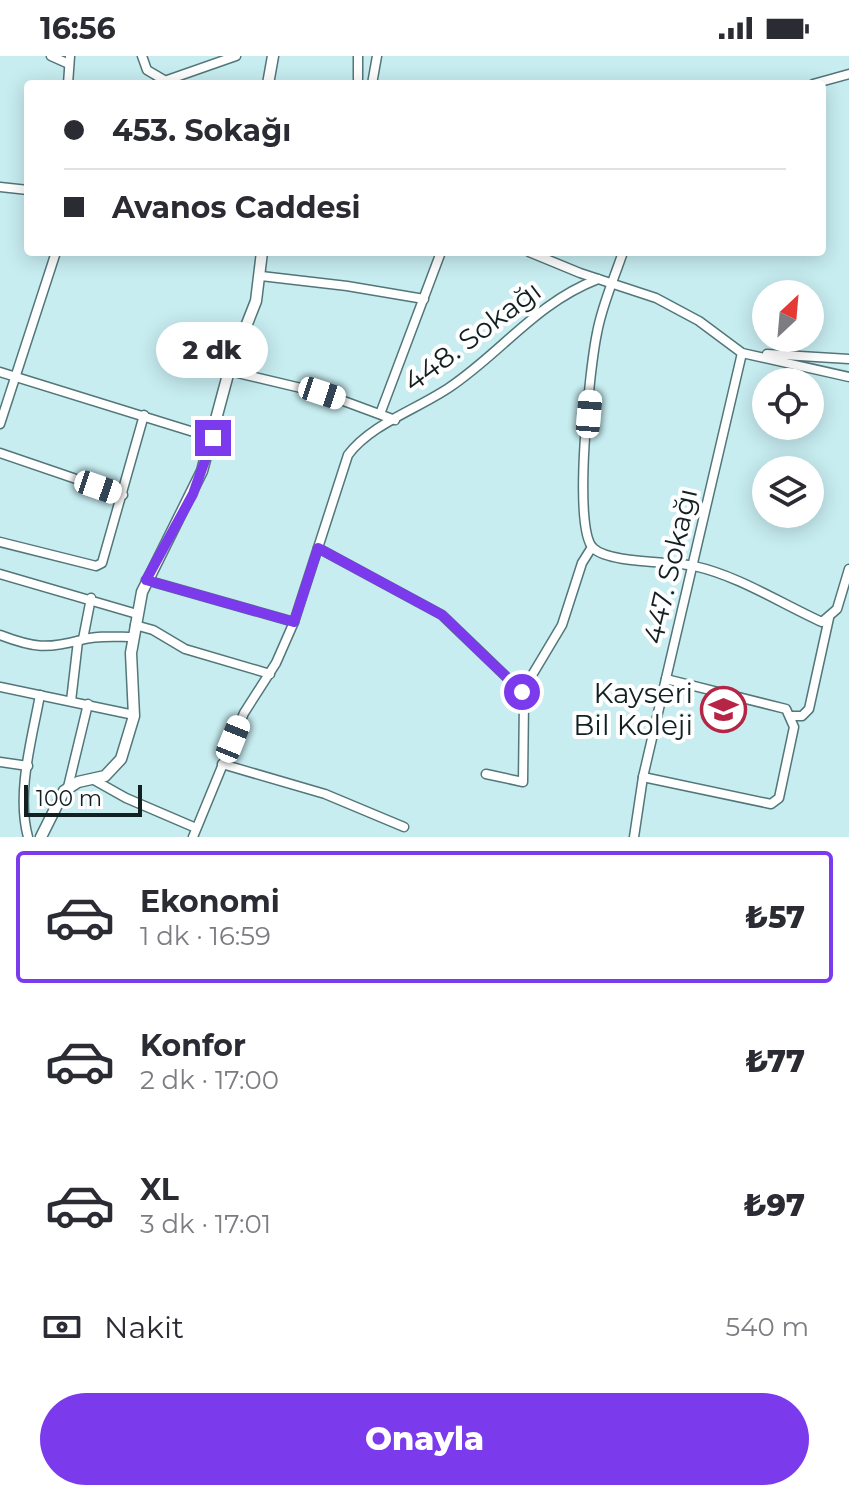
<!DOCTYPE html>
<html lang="tr">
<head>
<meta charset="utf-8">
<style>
  :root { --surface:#fff; --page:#f2f2f3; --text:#2b2b33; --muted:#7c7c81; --line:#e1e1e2; --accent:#7c3aed }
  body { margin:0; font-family:Montserrat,sans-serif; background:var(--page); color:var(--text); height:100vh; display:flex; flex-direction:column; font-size:30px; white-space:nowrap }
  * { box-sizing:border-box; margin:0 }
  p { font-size:26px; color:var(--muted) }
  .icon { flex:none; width:44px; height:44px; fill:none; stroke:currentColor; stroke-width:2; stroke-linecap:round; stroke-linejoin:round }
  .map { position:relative; height:781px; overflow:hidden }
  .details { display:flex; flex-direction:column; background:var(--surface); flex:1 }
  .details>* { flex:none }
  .top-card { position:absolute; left:24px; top:24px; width:802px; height:176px; border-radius:8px; box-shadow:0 4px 20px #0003; display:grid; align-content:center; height:176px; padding:0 40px; background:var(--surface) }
  .needle { width:52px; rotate:26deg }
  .buttons { position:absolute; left:752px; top:224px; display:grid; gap:16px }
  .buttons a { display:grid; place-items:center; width:72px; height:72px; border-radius:50%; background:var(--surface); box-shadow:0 4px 20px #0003; font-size:40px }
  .scale { position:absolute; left:24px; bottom:20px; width:118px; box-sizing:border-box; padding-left:8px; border:4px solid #122022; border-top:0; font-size:22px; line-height:28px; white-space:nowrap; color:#122022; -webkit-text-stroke:6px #fff; paint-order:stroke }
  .end { position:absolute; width:36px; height:36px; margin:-18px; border:10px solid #7c3aed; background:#fff; box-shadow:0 0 0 4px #fff }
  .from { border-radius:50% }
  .bubble { position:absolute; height:56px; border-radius:28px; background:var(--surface); box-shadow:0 4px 20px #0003; font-size:26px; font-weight:800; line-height:56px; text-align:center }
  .car { position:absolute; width:24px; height:48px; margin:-24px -12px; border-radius:10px; box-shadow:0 0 6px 2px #0007; background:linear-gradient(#fff 24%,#345 0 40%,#fff 0 76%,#345 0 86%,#fff 0) }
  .top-card b { display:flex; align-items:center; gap:28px; height:76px; font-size:30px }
  .top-card b+b { border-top:2px solid var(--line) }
  .top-card i { width:20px; height:20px; background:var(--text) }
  ul { padding:14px 0 0; list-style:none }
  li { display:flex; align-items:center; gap:24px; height:132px; margin:0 16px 12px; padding:0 24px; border:4px solid transparent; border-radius:8px }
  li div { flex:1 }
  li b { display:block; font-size:30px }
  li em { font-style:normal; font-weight:800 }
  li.on { border-color:var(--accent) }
  li>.icon { width:72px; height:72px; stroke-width:1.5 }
  .pay { display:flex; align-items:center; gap:20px; height:88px; padding:0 40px; font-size:30px }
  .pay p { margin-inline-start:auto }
  .cta { display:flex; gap:16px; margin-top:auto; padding:16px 40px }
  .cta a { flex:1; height:92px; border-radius:48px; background:var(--accent); color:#fff; font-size:32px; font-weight:800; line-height:92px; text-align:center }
  .status { display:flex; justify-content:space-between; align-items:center; height:56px; padding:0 40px; background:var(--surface); direction:ltr }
  .status svg { height:22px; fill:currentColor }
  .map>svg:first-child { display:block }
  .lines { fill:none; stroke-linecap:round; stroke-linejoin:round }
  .minor-casing { stroke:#537679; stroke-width:11 }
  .tertiary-casing { stroke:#537679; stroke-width:13 }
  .minor { stroke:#fff; stroke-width:8 }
  .tertiary { stroke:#fff; stroke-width:10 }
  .route { stroke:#7c3aed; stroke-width:10 }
  .labels { text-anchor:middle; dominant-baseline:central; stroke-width:8; stroke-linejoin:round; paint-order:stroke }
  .street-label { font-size:28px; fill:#122022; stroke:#fff }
  .poi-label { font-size:28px; fill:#122022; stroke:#fff; text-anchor:end }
</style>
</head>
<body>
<div class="status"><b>16:56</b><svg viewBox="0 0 49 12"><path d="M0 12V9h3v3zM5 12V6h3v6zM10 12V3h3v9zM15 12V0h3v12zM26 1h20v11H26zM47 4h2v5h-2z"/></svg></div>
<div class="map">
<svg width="849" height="781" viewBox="0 0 849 781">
  <rect width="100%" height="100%" fill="#c7edf1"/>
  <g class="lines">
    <defs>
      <g id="minor">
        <polyline points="51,0 69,8"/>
        <polyline points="142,0 147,14 164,24"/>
        <polyline points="358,0 358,23"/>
        <polyline points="68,28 70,0"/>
        <polyline points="156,28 236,0"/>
        <polyline points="372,28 377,0"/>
        <polyline points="813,28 849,18"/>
        <polyline points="0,131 28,134"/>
        <polyline points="529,196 580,217 656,242 699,265 742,297 849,321"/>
        <path d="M623,196C614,223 602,249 597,277C590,310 572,471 593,492C610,508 672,505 694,510C739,520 780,547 822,566L837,553L849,513"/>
        <polyline points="261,220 347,230 424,243"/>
        <polyline points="767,298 849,303"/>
        <polyline points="229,315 322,337 395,364"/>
        <polyline points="0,316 213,382"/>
        <polyline points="380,358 441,196"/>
        <polyline points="0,368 56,196"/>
        <polyline points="0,397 123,439"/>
        <polyline points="0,486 96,510 102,507 144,359"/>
        <polyline points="318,492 442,559 522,636"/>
        <polyline points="0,518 137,558"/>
        <polyline points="146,524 294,566"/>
        <polyline points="135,569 153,574 185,593 270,618"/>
        <path d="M0,579C34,592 47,593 81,584C97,579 117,581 133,581"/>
        <polyline points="83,583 91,542"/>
        <polyline points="0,631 134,659"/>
        <polyline points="71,645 78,585"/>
        <polyline points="792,660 802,660 809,653 829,562"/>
        <polyline points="0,706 28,710"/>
        <polyline points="222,708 325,738 404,771"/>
        <polyline points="486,718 523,726 524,644 522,636 562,569 582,507 592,491"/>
        <polyline points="643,721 771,748 779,742 794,671 786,653 666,623"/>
        <polyline points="94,724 126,742 196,772"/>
        <polyline points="68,731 88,648"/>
        <path d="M28,781C16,737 32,683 40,639"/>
        <path d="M193,781L244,657L276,607L294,566L348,399C371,368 418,353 450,331C503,295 536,247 598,223"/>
        <polyline points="634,781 643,721 742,297"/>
      </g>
      <g id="tertiary">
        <polyline points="268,28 273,0"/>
        <polyline points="41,781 64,735 78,726 105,720 121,703 134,660 131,597 142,536 202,415 230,311 256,245 262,196"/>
      </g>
    </defs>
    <use href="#minor" class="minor-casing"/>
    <use href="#tertiary" class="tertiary-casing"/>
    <use href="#minor" class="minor"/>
    <use href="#tertiary" class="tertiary"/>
  </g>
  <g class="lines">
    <polyline class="route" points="213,382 193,438 146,524 294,566 318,492 442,559 522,636"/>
  </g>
  <defs>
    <symbol id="school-ring" viewBox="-11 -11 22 22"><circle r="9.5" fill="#fff" stroke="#b62546" stroke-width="1.5"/><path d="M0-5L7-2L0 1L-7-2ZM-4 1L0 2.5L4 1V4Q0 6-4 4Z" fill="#b62546"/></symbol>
  </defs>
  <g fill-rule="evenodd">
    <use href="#school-ring" x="698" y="628" width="51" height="51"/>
  </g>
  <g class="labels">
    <g class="street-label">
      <text transform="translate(472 280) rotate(-37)">448. Sokağı</text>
      <text transform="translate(670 510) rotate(-77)">447. Sokağı</text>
    </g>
    <g class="poi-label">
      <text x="693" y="637">Kayseri<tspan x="693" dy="32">Bil Koleji</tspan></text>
    </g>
  </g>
</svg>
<div class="buttons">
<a><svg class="needle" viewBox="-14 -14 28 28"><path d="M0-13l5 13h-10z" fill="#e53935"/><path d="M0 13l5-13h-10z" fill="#7c7c81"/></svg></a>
<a><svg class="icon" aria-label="locate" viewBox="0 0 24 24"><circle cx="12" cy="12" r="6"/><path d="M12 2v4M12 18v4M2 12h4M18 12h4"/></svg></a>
<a><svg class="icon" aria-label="layers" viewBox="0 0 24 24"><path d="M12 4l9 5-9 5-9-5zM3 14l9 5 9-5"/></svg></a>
</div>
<div class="scale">100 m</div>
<i class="end from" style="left:522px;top:636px"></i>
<i class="end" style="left:213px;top:382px"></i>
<div class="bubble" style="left:156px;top:266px;width:112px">2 dk</div>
<i class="car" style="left:322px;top:337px;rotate:108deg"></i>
<i class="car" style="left:589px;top:358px;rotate:5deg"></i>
<i class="car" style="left:98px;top:431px;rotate:109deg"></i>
<i class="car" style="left:233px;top:683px;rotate:22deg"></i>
<div class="top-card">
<b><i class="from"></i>453. Sokağı</b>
<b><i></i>Avanos Caddesi</b>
</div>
</div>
<section class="details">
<ul>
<li class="on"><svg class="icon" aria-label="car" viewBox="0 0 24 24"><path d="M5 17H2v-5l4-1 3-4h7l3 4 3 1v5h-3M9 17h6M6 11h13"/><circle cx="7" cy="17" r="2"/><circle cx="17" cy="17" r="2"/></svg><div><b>Ekonomi</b><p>1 dk · 16:59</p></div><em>₺57</em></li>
<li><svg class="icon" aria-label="car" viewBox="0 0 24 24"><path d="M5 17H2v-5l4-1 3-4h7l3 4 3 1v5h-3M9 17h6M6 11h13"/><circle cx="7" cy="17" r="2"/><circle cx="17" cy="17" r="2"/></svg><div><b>Konfor</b><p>2 dk · 17:00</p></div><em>₺77</em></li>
<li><svg class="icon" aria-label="car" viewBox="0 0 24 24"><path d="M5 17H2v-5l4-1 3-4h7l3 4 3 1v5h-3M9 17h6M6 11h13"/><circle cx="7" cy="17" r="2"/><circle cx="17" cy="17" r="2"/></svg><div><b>XL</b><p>3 dk · 17:01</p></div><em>₺97</em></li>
</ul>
<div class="pay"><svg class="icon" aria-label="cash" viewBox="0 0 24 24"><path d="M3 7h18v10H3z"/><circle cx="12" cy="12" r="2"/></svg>Nakit<p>540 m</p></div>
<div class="cta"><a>Onayla</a></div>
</section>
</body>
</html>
